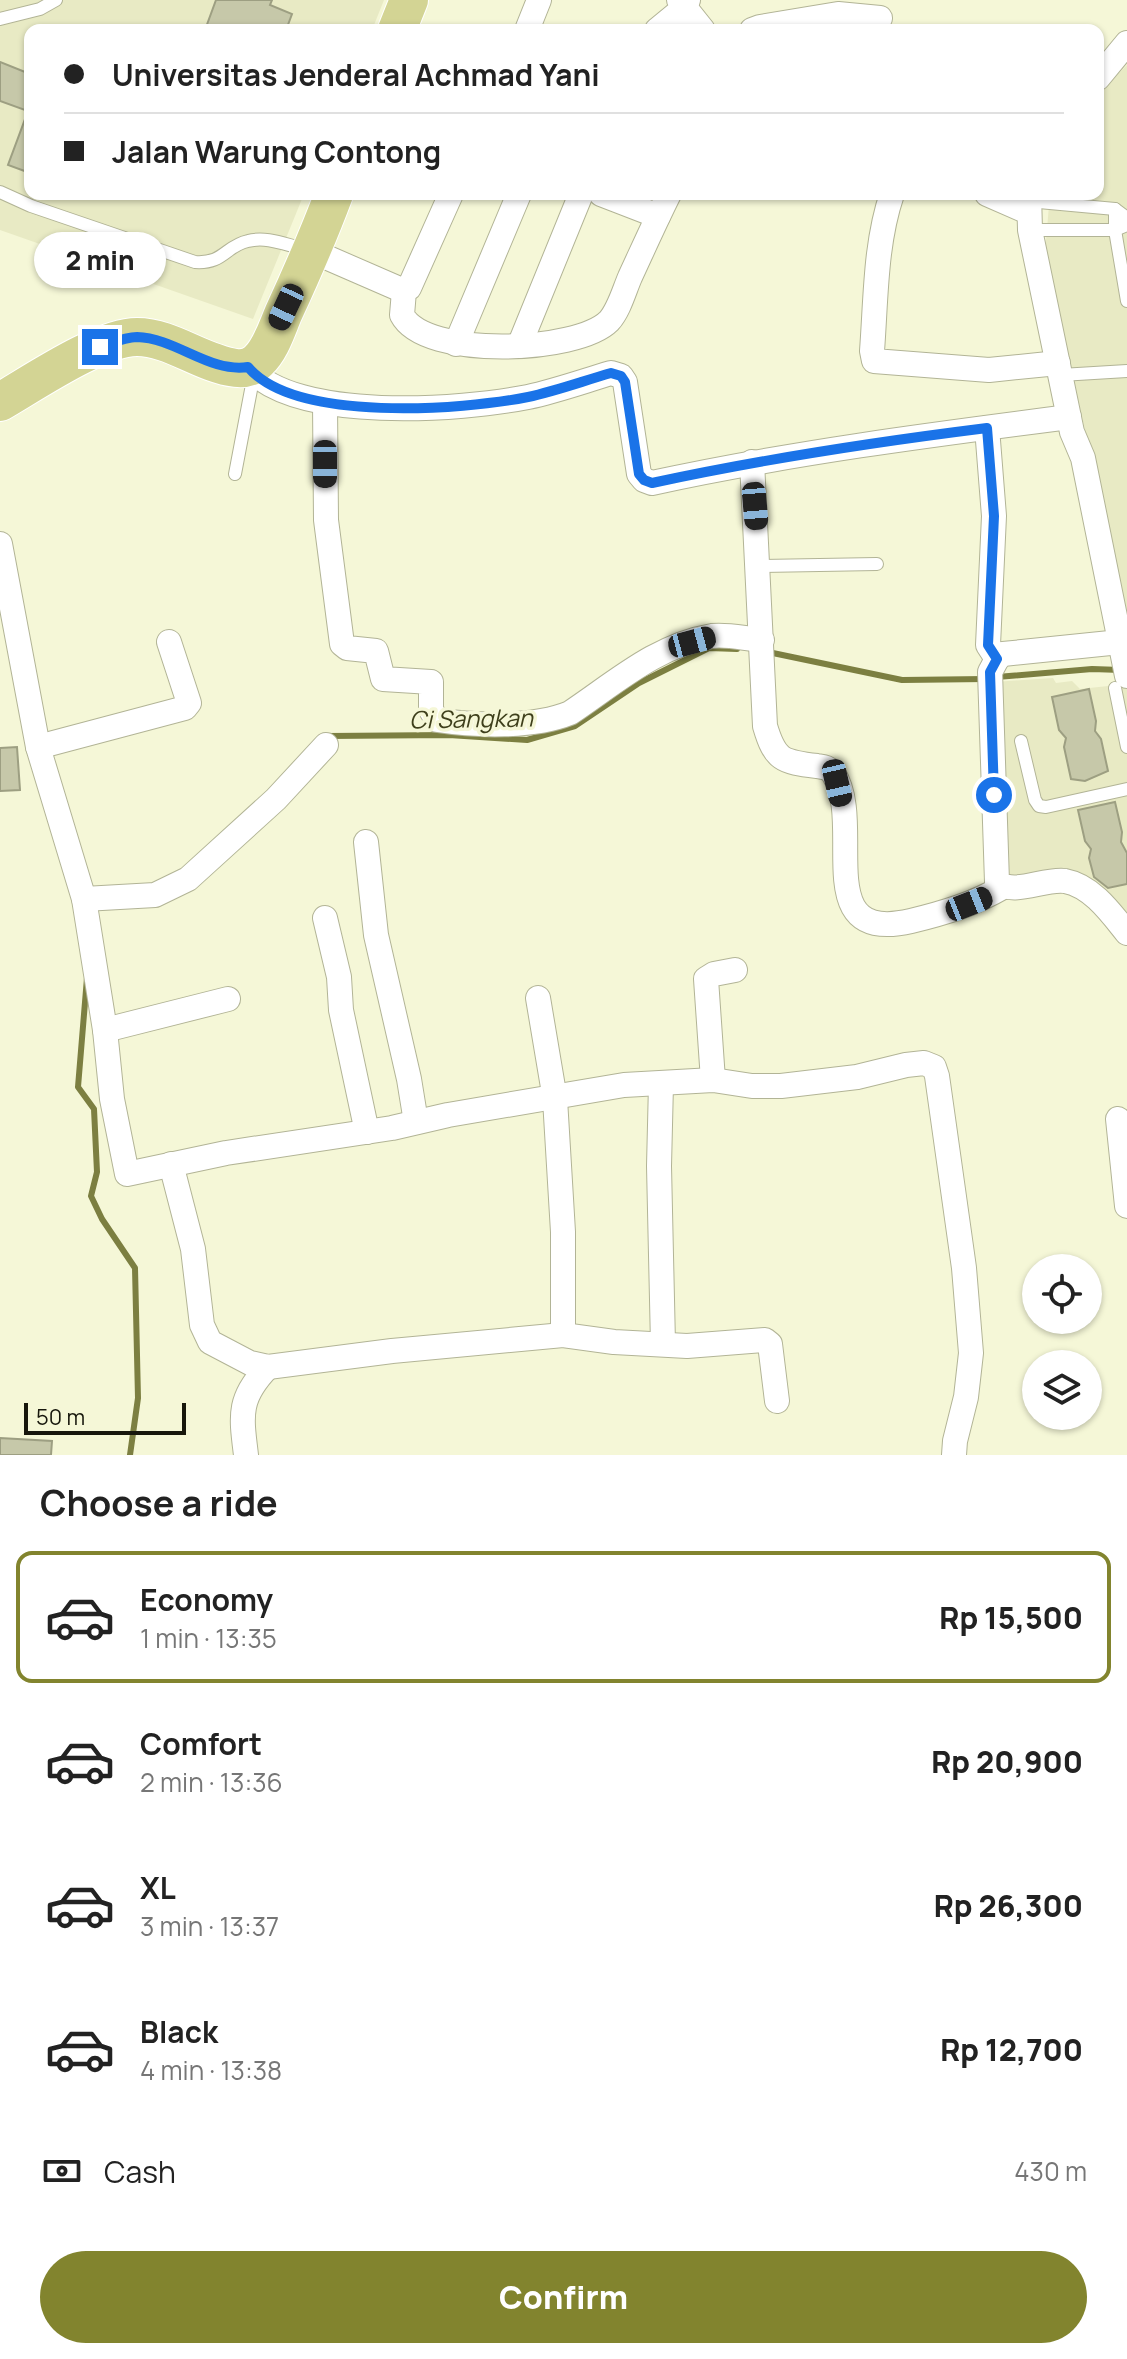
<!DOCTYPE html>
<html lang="en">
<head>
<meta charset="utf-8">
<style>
  :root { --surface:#fff; --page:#f2f2f2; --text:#222; --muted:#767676; --line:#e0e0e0; --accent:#82842e }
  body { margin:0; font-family:Manrope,sans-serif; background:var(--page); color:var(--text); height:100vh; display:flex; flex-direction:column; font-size:30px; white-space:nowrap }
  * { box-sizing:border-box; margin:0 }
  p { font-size:26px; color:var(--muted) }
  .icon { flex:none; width:44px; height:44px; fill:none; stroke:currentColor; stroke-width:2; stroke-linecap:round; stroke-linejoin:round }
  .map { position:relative; height:1455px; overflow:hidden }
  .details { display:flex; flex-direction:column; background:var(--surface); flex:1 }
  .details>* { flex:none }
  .guide { position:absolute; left:24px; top:24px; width:1080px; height:176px; border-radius:16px; box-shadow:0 2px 6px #0004; display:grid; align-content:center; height:176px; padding:0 40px; background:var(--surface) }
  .controls { position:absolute; left:1022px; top:1254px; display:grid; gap:16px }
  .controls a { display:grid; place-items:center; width:80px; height:80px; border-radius:50%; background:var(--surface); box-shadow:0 2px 6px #0004; font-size:40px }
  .scale { position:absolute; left:24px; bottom:20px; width:162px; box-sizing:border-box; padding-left:8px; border:4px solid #17170c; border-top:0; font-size:22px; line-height:28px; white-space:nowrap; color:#17170c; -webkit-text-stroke:6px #f5f7d7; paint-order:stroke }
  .end { position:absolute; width:36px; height:36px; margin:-18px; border:10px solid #1a73e8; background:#fff; box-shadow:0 0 0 4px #fff }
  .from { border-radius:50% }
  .bubble { position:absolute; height:56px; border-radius:28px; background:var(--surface); box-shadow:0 2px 6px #0004; font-size:26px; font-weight:800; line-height:56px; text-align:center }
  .car { position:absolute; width:24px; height:48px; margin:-24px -12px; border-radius:10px; box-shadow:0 0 6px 2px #0007; background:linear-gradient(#222 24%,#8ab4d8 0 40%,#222 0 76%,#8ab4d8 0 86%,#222 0) }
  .guide b { display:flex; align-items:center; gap:28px; height:76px; font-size:30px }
  .guide b+b { border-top:2px solid var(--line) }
  .guide i { width:20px; height:20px; background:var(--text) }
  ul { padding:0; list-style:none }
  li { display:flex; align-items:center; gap:24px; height:132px; margin:0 16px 12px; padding:0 24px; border:4px solid transparent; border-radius:16px }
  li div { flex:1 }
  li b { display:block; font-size:30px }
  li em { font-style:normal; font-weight:800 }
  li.active { border-color:var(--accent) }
  li>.icon { width:72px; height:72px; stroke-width:1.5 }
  h2 { padding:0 40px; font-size:36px; line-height:96px }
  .pay { display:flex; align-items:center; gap:20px; height:88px; padding:0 40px; font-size:30px }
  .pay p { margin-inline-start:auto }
  .button { display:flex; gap:16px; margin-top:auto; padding:16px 40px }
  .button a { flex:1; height:92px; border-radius:48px; background:var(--accent); color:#fff; font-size:32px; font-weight:800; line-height:92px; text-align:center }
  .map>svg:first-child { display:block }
  .built { fill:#e8eac4 }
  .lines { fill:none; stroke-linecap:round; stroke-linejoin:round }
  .stream { stroke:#7c7f41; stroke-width:6 }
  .building { fill:#c6c8a9; stroke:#9d9f82; stroke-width:2 }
  .service-casing { stroke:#b2b496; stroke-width:14 }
  .minor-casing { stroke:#b2b496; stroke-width:26 }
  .primary-casing { stroke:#fff; stroke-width:40 }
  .service { stroke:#fff; stroke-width:12 }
  .minor { stroke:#fff; stroke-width:24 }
  .primary { stroke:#d3d494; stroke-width:38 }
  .route { stroke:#1a73e8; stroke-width:10 }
  .labels { text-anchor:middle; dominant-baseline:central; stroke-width:7; stroke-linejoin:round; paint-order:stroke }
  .water-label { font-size:24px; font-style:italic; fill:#3e3f1b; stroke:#f5f7d7 }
</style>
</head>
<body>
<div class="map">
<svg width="1127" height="1455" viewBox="0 0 1127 1455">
  <rect width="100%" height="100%" fill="#f5f7d7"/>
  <g class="built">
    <polygon points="0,0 384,0 372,30 30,30 30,194 304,194 253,319 0,230"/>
    <polygon points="1127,65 1127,617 1045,252 1050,194 1098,194 1098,95"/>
    <polygon points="1053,678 1056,683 1072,681 1080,689 1127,684 1127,923 1089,884 1007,884 994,682"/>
  </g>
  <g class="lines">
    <g class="stream">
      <polyline points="768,652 902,680 986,679"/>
      <polyline points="997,677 1092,669 1121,670"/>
      <polyline points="328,736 449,735 527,740 575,726 639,683 709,648 737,649"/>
      <polyline points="87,978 78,1087 94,1109 97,1172 91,1196 102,1219 135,1268 138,1398 130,1455"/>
    </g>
  </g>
  <g class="building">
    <polygon points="216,0 272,0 270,5 292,14 286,30 205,30"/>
    <polygon points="0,62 30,74 30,173 8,165 28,111 0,101"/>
    <polygon points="1089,689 1096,721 1095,731 1101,739 1108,771 1085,781 1071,779 1064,747 1066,738 1059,730 1052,697"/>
    <polygon points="17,747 20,790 0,791 0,748"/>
    <polygon points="1115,802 1122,832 1121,842 1127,853 1127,884 1108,888 1094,877 1089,858 1091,849 1085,841 1078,810"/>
    <polygon points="0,1438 52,1441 51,1455 0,1455"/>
  </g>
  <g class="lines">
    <defs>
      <g id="service">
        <polyline points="0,19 40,9 56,0"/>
        <path d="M0,192L31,206L195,262C224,264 225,246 248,241C267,236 286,245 305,249"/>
        <polyline points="1028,201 1115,209 1127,218"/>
        <polyline points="1115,209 1115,230 1127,301"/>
        <polyline points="1030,230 1115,230 1127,225"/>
        <polyline points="1061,375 1127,371"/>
        <polyline points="235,474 254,374"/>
        <polyline points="758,566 877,564"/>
        <polyline points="1115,688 1127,747"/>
        <polyline points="1021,741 1035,800 1039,806 1046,807 1127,789"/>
      </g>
      <g id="minor">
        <polyline points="679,0 703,30"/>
        <polyline points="527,30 539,0"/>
        <polyline points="657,30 685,7 688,0"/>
        <polyline points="752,30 760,27 838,14 880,18"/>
        <polyline points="1098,78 1127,43"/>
        <path d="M451,194L409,288L404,291L402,315C425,359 577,353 609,321C619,310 624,291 630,277C643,249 655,222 669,194"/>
        <polyline points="601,194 658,216"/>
        <path d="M892,194C875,244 876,299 872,351L874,361L989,370L1058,363"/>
        <polyline points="987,194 1028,212"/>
        <polyline points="1029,194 1030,230 1072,432 1083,458 1127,676"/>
        <polyline points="312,251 404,291"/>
        <polyline points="456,344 519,194"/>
        <polyline points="519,346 581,194"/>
        <path d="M248,367C295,423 462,410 528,397C556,391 584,381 611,373L621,376L625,382L639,474L644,480L652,483C790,453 929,435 1069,417"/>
        <path d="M325,403L326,520L342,644L347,648L376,651L383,679L431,682V710L437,720C476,726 533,728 570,713C615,683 657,645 712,636C728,634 746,639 762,640"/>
        <polyline points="987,428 994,516 988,645 997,659"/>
        <path d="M752,462L765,726C775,760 782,762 817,766C823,767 828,767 833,773C867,824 807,945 911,921C944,913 974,904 1003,887"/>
        <polyline points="0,544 38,747 84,899 105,1030 112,1099 127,1174 226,1153 392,1128 448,1115 624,1085 713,1080 752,1086 781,1086 857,1077 906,1065 924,1063 934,1067 937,1076 964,1268 971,1353 966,1397 955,1441 954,1455"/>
        <path d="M1120,642L1003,654L997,659L990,672L997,882C1014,896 1044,878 1065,881C1092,886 1111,913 1127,933"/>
        <polyline points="38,747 185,708 189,703 169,642"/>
        <polyline points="366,842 376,935 409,1079 416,1122"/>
        <polyline points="84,899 155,895 188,879 276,799 326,745"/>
        <polyline points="325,918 339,977 341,1010 367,1132"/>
        <polyline points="538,998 555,1099 563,1232 563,1335"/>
        <polyline points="105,1030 228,999"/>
        <polyline points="713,1080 706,979 714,974 735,970"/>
        <polyline points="661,1084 659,1166 663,1344"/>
        <polyline points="1118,1119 1127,1206"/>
        <polyline points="171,1164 193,1249 202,1325 210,1342 250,1363 268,1367 392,1351 563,1335 614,1342 687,1346 765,1340 770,1344 777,1401"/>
        <path d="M246,1455C241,1415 238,1398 268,1367"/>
      </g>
      <g id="primary">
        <polyline points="397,30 409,0"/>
        <path d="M0,402C33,383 100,337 137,337C171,337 202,364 236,368C244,369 252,367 258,361C271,349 277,328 284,312C302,273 319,234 334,194"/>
      </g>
    </defs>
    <use href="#service" class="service-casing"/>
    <use href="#minor" class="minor-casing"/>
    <use href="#primary" class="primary-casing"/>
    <use href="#service" class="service"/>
    <use href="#minor" class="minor"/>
    <use href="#primary" class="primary"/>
  </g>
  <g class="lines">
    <path class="route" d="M100,347C112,343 125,337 137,337C176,338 209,373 248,367C295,423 462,410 528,397C556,391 583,381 611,373L621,376L625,382L639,474L644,480L652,483C763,459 875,442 987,428L994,516L988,645L997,659L990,672L994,795"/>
  </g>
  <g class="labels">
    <g class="water-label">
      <text transform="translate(471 718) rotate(-1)">Ci Sangkan</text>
    </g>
  </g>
</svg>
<div class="controls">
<a><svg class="icon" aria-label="locate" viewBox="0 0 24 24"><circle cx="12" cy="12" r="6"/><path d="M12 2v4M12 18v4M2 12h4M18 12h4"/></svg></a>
<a><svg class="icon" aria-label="layers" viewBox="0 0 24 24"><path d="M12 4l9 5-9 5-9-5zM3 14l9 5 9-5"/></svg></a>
</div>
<div class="scale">50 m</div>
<i class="end from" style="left:994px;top:795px"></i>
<i class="end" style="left:100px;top:347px"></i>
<div class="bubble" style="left:34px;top:232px;width:132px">2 min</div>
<i class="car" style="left:286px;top:307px;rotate:205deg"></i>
<i class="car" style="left:325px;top:464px;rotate:180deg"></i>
<i class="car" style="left:755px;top:506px;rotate:175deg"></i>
<i class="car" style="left:692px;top:642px;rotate:75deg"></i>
<i class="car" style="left:837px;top:783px;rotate:167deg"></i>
<i class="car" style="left:969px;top:904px;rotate:68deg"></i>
<div class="guide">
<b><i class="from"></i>Universitas Jenderal Achmad Yani</b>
<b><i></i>Jalan Warung Contong</b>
</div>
</div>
<section class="details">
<h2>Choose a ride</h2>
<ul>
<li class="active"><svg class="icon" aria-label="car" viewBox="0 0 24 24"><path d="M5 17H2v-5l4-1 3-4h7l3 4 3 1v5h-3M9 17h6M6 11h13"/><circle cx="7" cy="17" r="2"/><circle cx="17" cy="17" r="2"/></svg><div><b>Economy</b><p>1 min · 13:35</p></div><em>Rp 15,500</em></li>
<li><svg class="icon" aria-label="car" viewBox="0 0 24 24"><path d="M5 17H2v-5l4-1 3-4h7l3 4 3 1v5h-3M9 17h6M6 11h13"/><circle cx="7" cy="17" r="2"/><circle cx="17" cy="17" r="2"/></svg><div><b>Comfort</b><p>2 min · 13:36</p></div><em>Rp 20,900</em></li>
<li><svg class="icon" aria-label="car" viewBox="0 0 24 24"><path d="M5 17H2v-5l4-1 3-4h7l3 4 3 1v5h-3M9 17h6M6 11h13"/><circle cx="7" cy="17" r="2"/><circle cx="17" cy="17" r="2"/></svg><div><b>XL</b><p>3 min · 13:37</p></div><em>Rp 26,300</em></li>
<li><svg class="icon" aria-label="car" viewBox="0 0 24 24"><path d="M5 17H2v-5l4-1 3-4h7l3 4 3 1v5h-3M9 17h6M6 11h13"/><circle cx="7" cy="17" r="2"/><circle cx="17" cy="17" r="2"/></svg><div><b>Black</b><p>4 min · 13:38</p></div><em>Rp 12,700</em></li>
</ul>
<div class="pay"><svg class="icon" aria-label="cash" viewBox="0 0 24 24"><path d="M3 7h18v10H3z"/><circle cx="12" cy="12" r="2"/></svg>Cash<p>430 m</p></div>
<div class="button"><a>Confirm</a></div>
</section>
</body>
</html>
